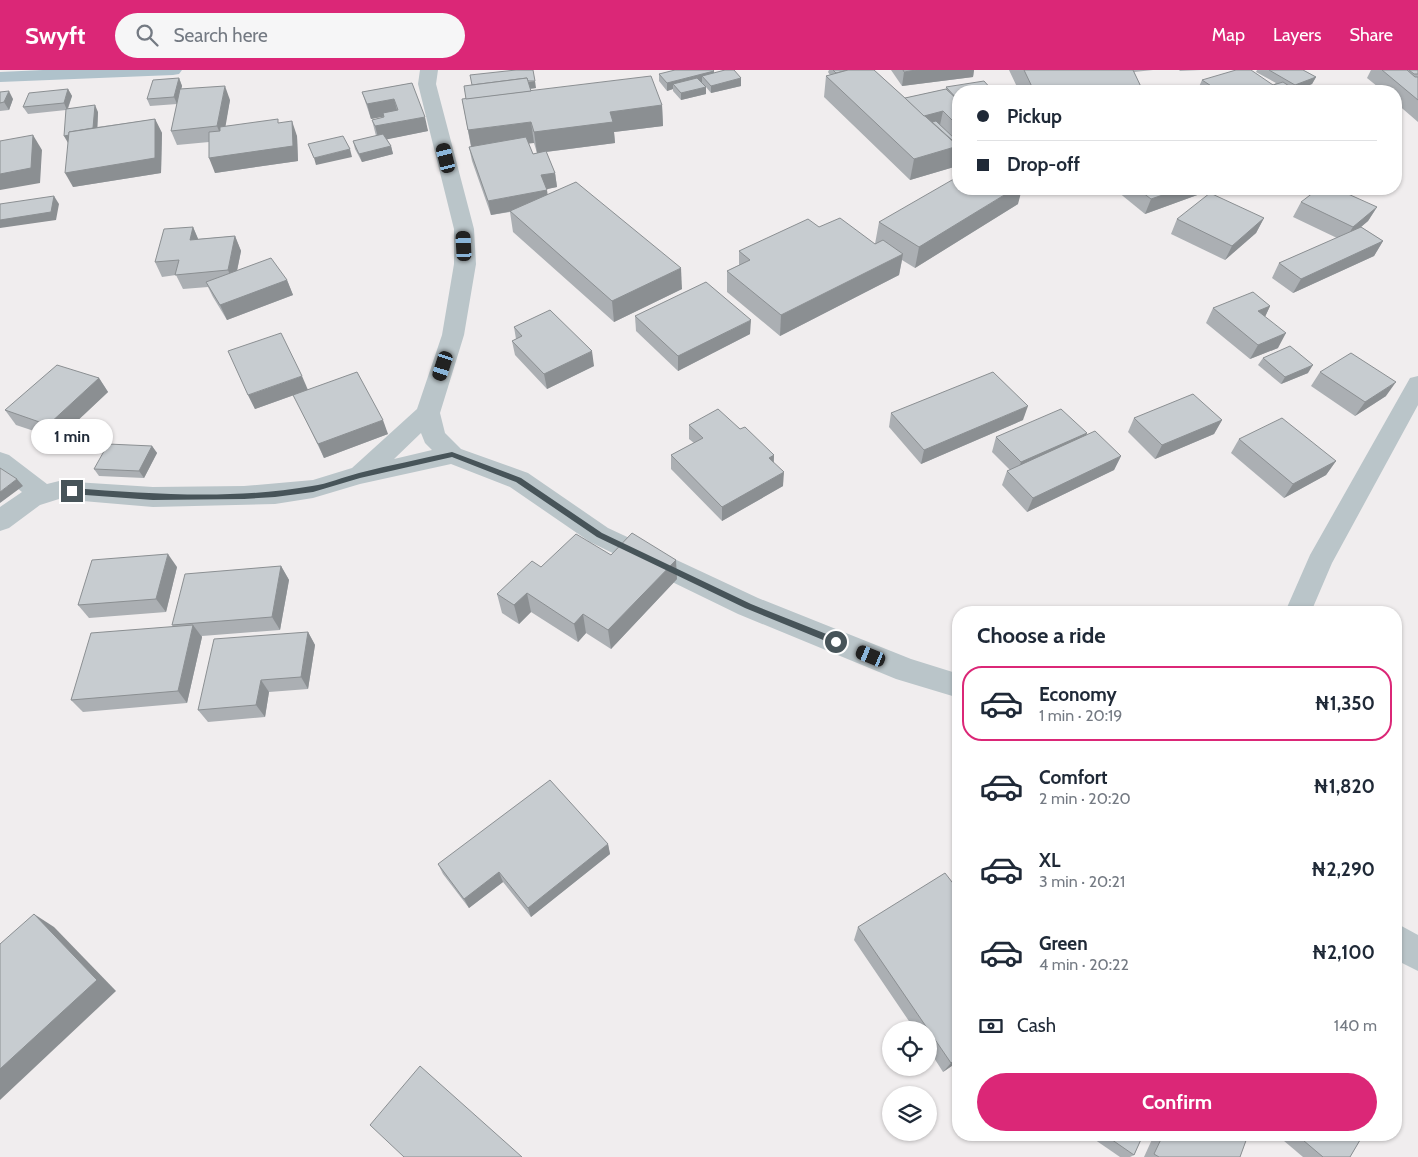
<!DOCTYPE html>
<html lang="en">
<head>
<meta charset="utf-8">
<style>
  :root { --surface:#fff; --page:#f6f6f7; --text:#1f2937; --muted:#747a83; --line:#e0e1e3; --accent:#db2777 }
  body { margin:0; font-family:Cabin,sans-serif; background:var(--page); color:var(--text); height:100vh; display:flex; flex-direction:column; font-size:19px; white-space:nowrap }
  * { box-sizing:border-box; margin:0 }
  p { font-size:16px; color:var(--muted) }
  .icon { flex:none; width:28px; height:28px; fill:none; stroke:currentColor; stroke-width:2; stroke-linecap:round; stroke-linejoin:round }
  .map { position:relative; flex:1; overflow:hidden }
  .panel { position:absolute; left:952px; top:536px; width:450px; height:535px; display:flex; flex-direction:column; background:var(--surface); border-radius:20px; box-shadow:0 1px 4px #0004 }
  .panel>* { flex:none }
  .banner { position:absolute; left:952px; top:15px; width:450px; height:110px; border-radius:20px; box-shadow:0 1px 4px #0004; display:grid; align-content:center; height:110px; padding:0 25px; background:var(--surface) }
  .controls { position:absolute; left:882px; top:951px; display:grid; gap:10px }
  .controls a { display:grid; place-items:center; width:55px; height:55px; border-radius:50%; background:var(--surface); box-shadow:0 1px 4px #0004; font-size:25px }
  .end { position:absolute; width:22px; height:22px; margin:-11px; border:6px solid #475459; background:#fff; box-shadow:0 0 0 2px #fff }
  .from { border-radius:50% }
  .bubble { position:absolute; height:35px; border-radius:18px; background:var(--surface); box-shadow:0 1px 4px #0004; font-size:16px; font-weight:800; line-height:35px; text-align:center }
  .car { position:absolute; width:15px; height:30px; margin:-15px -8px; border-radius:6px; box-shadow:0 0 4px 1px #0007; background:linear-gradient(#222 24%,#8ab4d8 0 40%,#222 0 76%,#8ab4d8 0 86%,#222 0) }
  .banner b { display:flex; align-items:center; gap:18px; height:48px; font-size:19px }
  .banner b+b { border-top:1px solid var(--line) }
  .banner i { width:12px; height:12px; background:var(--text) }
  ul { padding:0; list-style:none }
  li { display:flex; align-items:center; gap:15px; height:75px; margin:0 10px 8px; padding:0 15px; border:2px solid transparent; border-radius:20px }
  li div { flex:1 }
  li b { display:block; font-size:19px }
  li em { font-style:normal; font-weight:800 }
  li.on { border-color:var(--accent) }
  li>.icon { width:45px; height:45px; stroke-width:1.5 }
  h2 { padding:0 25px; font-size:22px; line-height:60px }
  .pay { display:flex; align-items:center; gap:12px; height:55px; padding:0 25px; font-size:19px }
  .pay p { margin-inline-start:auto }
  .cta { display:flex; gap:10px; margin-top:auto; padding:10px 25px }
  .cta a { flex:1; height:58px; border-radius:30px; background:var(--accent); color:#fff; font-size:20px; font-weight:800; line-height:58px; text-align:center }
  header { display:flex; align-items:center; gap:30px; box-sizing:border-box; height:70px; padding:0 25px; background:var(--accent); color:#fff }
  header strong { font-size:24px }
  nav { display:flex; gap:28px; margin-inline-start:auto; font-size:18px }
  .search { width:350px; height:45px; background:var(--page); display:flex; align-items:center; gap:12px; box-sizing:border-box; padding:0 18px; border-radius:28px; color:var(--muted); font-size:19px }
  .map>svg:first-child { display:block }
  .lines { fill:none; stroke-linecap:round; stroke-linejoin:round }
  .minor { fill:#bac5c9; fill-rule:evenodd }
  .major { fill:#afc2cb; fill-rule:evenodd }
  .wall { fill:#abafb3; fill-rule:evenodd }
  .shaded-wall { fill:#8b8f92 }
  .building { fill:#c7ccd0; stroke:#8b8f92 }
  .route { fill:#475459 }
</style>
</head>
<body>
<header>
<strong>Swyft</strong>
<div class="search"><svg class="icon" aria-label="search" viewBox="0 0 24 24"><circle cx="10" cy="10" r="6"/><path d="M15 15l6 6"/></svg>Search here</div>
<nav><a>Map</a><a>Layers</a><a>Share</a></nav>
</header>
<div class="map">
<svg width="1418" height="1087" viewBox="0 0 1418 1087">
  <rect width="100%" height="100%" fill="#f0edee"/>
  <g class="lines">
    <g class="minor">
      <path d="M420,0H438L436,14L474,159L476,194L464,265L440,343L445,363L461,379L528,403L608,458L758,528L911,589L959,604V628L896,609L738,544L590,472L510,417L451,394L360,414L313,428L275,434L153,437L59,429L40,435L9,458L0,461V437L22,422L0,404V382L9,385L47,414L59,411L153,417L244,416L313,410L352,398L417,339L442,265L454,194V159L418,14ZM421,363L425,373L432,380L394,389Z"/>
      <polygon points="1418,306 1418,335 1332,493 1311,542 1285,542 1310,485 1410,308"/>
      <polygon points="1396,853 1418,865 1418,901 1396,890"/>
    </g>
    <polygon class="major" points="43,0 182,0 179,4 173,5 0,12 0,2"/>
  </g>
  <g class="wall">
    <polygon points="829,0 874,0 905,28 946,19 946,17 959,21 959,67 954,68 955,73 958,76 954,97 910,110 824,27 826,6 830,5 828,2"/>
    <polygon points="891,0 974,0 973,7 902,16"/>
    <polygon points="1009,0 1153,0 1134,2 1143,21 1019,21"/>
    <polygon points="1179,0 1201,0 1180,1"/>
    <polygon points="1257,0 1303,0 1316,7 1312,14 1295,21 1197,21 1202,10 1273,15 1276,13 1256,2"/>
    <polygon points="1371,0 1418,0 1418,52 1396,33 1396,21 1383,21 1367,8"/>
    <polygon points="714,1 714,3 741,8 741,16 711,23 706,17 706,24 681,30 673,21 673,19 667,21 659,11 659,4"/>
    <polygon points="179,8 182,16 181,19 230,30 225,56 279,53 297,66 298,91 215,103 209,72 177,75 171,61 177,34 150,36 147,29"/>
    <polygon points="412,13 428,61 387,69 391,76 393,84 362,92 355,79 353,71 376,66 372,50 384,47 384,46 371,49 362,22"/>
    <path d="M464,16L536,18L530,19L531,21L662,35L663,56L614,62L615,73L546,82L555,103L557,117L546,119L547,125L682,219L614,252L513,162L510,142L491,145L472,91L469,77H471L462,29H466ZM528,73H534L537,83L533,84Z"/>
    <polygon points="68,19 72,26 68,39 98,42 97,57 155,49 162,63 161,103 73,117 68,73 66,40 28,44 23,37"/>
    <polygon points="0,22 13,29 9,40 0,41"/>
    <polygon points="1120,119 1202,119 1200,124 1145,144 1118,122"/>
    <polygon points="1301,132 1377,137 1368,151 1361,157 1383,171 1374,186 1293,223 1272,208 1279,193 1337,168 1293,147"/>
    <polygon points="1018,134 915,198 902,190 899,205 780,266 727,222 727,201 739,195 739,181 819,157 875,174 879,152"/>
    <polygon points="1264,148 1256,163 1225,190 1171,164 1177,149"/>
    <polygon points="193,157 198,169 235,166 241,181 237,201 287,210 293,225 227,250 213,227 208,217 183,219 176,205 162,207 155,192"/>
    <polygon points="1270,236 1265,247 1278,278 1250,289 1206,253 1213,238"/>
    <polygon points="635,246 750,264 678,301 636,261"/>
    <polygon points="514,257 594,296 547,319 515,285 512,271 516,269"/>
    <polygon points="1263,288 1308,303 1281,314 1258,295"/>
    <polygon points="1320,302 1386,326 1355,346 1311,316"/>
    <polygon points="99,308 108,322 58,369 16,355 5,340"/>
    <polygon points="308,319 388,364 324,388 294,325 255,339 248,325"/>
    <polygon points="891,343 1023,350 921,394 889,357"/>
    <polygon points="1134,348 1222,350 1214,364 1155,389 1128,362"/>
    <polygon points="689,355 740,359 774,385 774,393 783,416 722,451 671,399 671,385 694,373 689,369"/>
    <polygon points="1087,363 1086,365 1121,386 1114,400 1027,442 1002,415 1007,401 1010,400 992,382 996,367"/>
    <polygon points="1239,369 1336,391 1326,405 1284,428 1231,383"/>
    <polygon points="152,376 157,383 144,408 99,406 94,399"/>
    <polygon points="611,485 677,509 611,579 586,563 578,572 531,542 519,554 502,543 497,524 541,497"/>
    <polygon points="281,496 289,510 280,560 202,566 202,567 187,633 83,642 71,630 173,556 172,555"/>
    <polygon points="177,497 166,542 89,548 78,535"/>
    <polygon points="308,562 315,575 308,619 269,622 265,647 208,652 198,640"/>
    <polygon points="608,774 610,784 531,847 503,812 469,838 443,804 438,794"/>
    <polygon points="959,821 959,991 943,1002 929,980 929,960 915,960 854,870 858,857"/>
    <polygon points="1088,1065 1143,1065 1134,1085 1130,1087 1120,1087"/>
    <polygon points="1154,1065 1248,1065 1240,1087 1144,1087"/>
    <polygon points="1277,1065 1363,1065 1350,1087 1303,1087"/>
  </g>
  <g class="shaded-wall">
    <polygon points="916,0 974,0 973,7 902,16 904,2"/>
    <polygon points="714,1 714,8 702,6 702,12 677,18 673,14 673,19 667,21 667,13"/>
    <polygon points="1316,7 1312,14 1295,21 1292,21 1295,15"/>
    <polygon points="179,8 182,16 177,34 174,27"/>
    <polygon points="741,8 741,16 711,23 711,16"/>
    <polygon points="535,11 536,18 474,25 472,18"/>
    <polygon points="225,16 230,30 223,71 217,56"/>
    <polygon points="706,17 706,24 681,30 681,23"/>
    <polygon points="68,19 72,26 67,40 64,33"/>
    <polygon points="9,21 13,29 9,40 4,32"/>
    <polygon points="394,29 398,44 371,49 367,34"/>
    <polygon points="95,35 98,42 97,69 68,73 64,66"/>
    <polygon points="662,35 663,56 614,62 615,73 537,83 534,62 610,42"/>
    <polygon points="943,41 940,55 925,59 922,46"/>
    <polygon points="425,47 428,61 379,71 375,56"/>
    <polygon points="155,49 162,63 161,103 73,117 65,103"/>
    <polygon points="292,51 297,66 298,91 215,103 209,88"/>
    <polygon points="531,52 534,73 472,80 468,60"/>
    <polygon points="959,53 959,67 953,68 956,54"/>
    <polygon points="33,65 42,80 40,113 0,120 0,104"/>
    <polygon points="391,76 393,84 362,92 359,84"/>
    <polygon points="958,76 954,97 910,110 914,89"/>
    <polygon points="350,79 352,87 316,95 314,88"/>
    <polygon points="555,103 557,117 543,120 541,105"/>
    <polygon points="1014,119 1022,119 1018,134 915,198 919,177"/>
    <polygon points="1180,119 1202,119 1200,124 1145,144 1151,129"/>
    <polygon points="547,120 549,134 491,145 488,131"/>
    <polygon points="54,126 59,134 56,150 0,158 0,150"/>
    <polygon points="1377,137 1368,151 1344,171 1353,157"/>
    <polygon points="1264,148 1256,163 1225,190 1232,176"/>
    <polygon points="193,157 199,171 190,170"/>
    <polygon points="235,166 241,181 234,215 228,200"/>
    <polygon points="1383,171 1374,186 1293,223 1301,209"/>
    <polygon points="903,184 899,205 780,266 781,245"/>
    <polygon points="681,198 682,219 614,252 612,231"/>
    <polygon points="287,210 293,225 227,250 220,235"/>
    <polygon points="1270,236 1263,251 1258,241"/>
    <polygon points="751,250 750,264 678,301 678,286"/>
    <polygon points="1286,263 1278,278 1250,289 1258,275"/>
    <polygon points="592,281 594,296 547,319 544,304"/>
    <polygon points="1313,295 1308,303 1281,314 1285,307"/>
    <polygon points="302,306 308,320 255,339 248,325"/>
    <polygon points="99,308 108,322 58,369 48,355"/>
    <polygon points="1396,312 1386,326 1355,346 1365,332"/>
    <polygon points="1028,336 1023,350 921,394 924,380"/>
    <polygon points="383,350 388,364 324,388 318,374"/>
    <polygon points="1222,350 1214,364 1155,389 1162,375"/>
    <polygon points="1087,363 1081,378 1016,406 1021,392"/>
    <polygon points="152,376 157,383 144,408 139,401"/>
    <polygon points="774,385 773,399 769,388"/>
    <polygon points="1121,386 1114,400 1027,442 1033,428"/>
    <polygon points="1336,391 1326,405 1284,428 1293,414"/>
    <polygon points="784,402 783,416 722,451 722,437"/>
    <polygon points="17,409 23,416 0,433 0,422"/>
    <polygon points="168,484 177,497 166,542 156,529"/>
    <polygon points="676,490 677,509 611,579 608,560"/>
    <polygon points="281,496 289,510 280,560 272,547"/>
    <polygon points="527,523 531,542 519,554 514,535"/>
    <polygon points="583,544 586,563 578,572 574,554"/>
    <polygon points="193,555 202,567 187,633 178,621"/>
    <polygon points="308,562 315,575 308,619 301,607"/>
    <polygon points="261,610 269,622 265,647 256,635"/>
    <polygon points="608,774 610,784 531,847 528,838"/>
    <polygon points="499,802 503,812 469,838 464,829"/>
    <polygon points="34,844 54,857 116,921 0,1030 0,999"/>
    <polygon points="959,987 959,991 943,1002 951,993"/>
  </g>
  <g class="building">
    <polygon points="516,0 533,0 535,11 528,11 527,8 472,15 470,5"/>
    <polygon points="675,0 713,0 714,1 667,13 659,4"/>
    <polygon points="725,0 734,0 741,8 711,16 702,6"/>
    <polygon points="833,0 848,0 836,3"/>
    <polygon points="848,0 874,0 958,76 914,89 826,6"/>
    <polygon points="903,0 916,0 904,2"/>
    <polygon points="1024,0 1133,0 1143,21 1034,21"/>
    <polygon points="1236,0 1251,0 1273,15 1283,12 1295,20 1292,21 1219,21 1202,10"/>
    <polygon points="1269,0 1303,0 1316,7 1295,15"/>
    <polygon points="1382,0 1407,0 1415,7 1418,7 1418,30"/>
    <polygon points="1409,0 1418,0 1418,4 1414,4"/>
    <polygon points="651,6 662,35 610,42 613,52 534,62 531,52 468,60 462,29"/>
    <polygon points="179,8 174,27 147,29 153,10"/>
    <polygon points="527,8 531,21 466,29 464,16"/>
    <polygon points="697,8 706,17 681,23 673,14"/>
    <polygon points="984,11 993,21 959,21 959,31 946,17"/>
    <polygon points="412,13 425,47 375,56 372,50 384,47 383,43 398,40 394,29 367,34 362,22"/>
    <polygon points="225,16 217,56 171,61 180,19"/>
    <polygon points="68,19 64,33 23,37 29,23"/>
    <polygon points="946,19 959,31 959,53 956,54 943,41 924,46 905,28"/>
    <polygon points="9,21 4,32 0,33 0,22"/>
    <polygon points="95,35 93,58 69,62 69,65 64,66 66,39"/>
    <polygon points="155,49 155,88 65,103 69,62"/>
    <polygon points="278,49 278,53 292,51 293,76 209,88 209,62 220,61 220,57"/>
    <polygon points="936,51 955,69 952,70 932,52"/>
    <polygon points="383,64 391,76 359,84 353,71"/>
    <polygon points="33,65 31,98 0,104 0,71"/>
    <polygon points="343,66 350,79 314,88 308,74"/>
    <polygon points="526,67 533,84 546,81 555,103 541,105 547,120 488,131 469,77"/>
    <polygon points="959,106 959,119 1014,119 919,177 879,152"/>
    <polygon points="576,112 681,198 612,231 510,141"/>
    <polygon points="1138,119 1180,119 1151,129"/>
    <polygon points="1318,119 1337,119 1377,137 1353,157 1301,132"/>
    <polygon points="1210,123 1264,148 1232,176 1177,149"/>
    <polygon points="54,126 51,142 0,150 0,134"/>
    <polygon points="840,148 875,174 883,170 903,184 781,245 727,201 750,190 739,181 808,149 819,157"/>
    <polygon points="193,157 190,170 235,166 228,200 175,205 179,190 155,192 164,159"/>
    <polygon points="1361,157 1383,171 1301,209 1279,193"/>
    <polygon points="271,188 287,210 220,235 206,212"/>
    <polygon points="706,212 751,250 678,286 635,246"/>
    <polygon points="1253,222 1270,236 1258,241 1286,263 1258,275 1213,238"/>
    <polygon points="550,240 592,281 544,304 512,271 522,266 514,257"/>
    <polygon points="281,263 302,306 248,325 228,281"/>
    <polygon points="1290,276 1313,295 1285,307 1263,288"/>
    <polygon points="1351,283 1396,312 1365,332 1320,302"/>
    <polygon points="57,295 99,308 48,355 5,340"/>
    <polygon points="357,302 383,350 318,374 293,325"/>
    <polygon points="993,302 1028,336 924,380 891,343"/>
    <polygon points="1193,324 1222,350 1162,375 1134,348"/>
    <polygon points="718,339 740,359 745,357 774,385 769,388 784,402 722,437 671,385 703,368 689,355"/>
    <polygon points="1061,339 1087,363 1021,392 996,367"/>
    <polygon points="1282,348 1336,391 1293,414 1239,369"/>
    <polygon points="1095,361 1121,386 1033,428 1007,401"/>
    <polygon points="108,374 152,376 139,401 94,399"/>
    <polygon points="0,398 17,409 0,422"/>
    <polygon points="632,463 676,490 608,560 583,544 574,554 527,523 514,535 497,524 532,491 541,497 576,464 611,485"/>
    <polygon points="168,484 156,529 78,535 92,490"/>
    <polygon points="281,496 272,547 172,555 185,504"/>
    <polygon points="193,555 178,621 71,630 91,563"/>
    <polygon points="308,562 301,607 261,610 256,635 198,640 214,569"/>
    <polygon points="550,710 608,774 528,838 499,802 464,829 438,794"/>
    <polygon points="945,803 959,821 959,987 951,993 858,857"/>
    <polygon points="34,844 97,910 0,999 0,874"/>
    <polygon points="420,996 522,1087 404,1087 370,1055"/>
    <polygon points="1105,1065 1143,1065 1134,1085"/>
    <polygon points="1163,1065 1248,1065 1240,1087 1159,1087 1154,1084"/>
    <polygon points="1297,1065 1363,1065 1350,1087 1323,1087"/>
  </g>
  <path class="route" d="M452,382L521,408L602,463L751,534L839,569L840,572L836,575L833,574L745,538L597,467L516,412L452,387L360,408L313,422L275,427L244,429L153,430L72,424L69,421L72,418C152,424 233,430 312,416C328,414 343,407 359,403C390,395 421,389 452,382Z"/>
</svg>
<div class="controls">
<a><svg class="icon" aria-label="locate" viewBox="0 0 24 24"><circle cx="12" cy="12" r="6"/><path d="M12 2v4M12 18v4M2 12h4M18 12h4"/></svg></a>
<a><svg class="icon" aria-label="layers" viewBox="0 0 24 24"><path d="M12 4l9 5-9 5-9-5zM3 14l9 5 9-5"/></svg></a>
</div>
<i class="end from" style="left:836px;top:572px"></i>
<i class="end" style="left:72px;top:421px"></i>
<div class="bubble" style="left:31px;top:349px;width:82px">1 min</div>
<i class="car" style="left:446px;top:88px;rotate:346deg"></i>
<i class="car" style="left:464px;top:176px;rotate:357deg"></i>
<i class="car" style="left:443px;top:296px;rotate:198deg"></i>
<i class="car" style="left:871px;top:586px;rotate:292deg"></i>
<div class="banner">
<b><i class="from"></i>Pickup</b>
<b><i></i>Drop-off</b>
</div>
<section class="panel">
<h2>Choose a ride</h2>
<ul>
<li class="on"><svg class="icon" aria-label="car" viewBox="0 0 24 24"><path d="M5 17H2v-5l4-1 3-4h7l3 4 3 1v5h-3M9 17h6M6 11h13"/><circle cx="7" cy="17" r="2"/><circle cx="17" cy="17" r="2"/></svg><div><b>Economy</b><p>1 min · 20:19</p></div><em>₦1,350</em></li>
<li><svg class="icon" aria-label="car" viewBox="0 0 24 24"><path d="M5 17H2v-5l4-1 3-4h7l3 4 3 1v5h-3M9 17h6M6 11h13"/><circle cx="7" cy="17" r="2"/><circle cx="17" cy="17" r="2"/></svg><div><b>Comfort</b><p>2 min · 20:20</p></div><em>₦1,820</em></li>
<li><svg class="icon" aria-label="car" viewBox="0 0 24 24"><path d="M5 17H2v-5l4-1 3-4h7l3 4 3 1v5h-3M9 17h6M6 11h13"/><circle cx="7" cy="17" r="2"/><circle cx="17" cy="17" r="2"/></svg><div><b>XL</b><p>3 min · 20:21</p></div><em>₦2,290</em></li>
<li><svg class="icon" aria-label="car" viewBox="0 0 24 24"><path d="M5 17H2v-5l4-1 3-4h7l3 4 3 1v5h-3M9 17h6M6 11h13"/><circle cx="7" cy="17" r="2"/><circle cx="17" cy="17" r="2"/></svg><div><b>Green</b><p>4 min · 20:22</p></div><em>₦2,100</em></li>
</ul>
<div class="pay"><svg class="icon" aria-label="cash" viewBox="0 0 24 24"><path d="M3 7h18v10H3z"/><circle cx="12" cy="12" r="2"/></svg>Cash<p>140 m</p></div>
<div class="cta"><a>Confirm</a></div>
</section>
</div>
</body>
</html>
